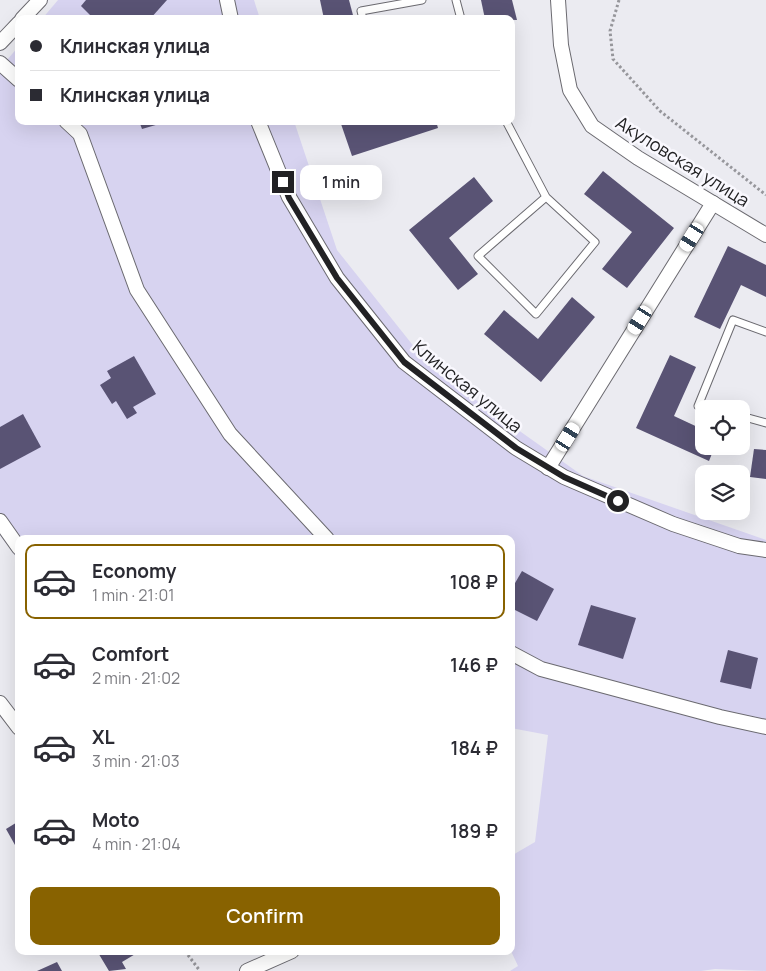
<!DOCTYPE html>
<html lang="en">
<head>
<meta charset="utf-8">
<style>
  :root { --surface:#fff; --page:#f2f2f3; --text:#2b2b33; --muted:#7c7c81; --line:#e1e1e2; --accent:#886200 }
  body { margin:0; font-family:Manrope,sans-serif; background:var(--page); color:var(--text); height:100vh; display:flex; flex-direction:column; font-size:19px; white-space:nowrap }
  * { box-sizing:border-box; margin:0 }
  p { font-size:16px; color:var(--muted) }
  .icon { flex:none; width:28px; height:28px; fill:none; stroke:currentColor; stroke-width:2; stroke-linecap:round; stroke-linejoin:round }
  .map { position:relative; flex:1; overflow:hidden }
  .drawer { position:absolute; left:15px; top:535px; width:500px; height:420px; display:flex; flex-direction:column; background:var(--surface); border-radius:10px; box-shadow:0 5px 20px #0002 }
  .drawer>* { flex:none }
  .guide { position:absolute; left:15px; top:15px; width:500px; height:110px; border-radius:10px; box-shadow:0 5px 20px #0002; display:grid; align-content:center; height:110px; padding:0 15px; background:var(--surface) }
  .buttons { position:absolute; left:695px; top:400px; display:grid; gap:10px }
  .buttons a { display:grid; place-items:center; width:55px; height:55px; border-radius:10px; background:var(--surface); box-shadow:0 5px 20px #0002; font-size:25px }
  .end { position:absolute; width:22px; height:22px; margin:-11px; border:6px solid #222224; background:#fff; box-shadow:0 0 0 2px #fff }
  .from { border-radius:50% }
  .bubble { position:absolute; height:35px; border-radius:10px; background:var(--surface); box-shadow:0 5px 20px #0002; font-size:16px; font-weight:600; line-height:35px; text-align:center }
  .car { position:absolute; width:15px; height:30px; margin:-15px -8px; border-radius:6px; box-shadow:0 0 4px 1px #0007; background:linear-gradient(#fff 24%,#345 0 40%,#fff 0 76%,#345 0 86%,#fff 0) }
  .guide b { display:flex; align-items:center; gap:18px; height:48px; font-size:19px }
  .guide b+b { border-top:1px solid var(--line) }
  .guide i { width:12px; height:12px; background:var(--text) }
  ul { padding:9px 0 0; list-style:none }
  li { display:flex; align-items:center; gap:15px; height:75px; margin:0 10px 8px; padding:0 5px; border:2px solid transparent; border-radius:10px }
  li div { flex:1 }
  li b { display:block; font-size:19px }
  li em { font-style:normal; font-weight:600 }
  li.on { border-color:var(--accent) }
  li>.icon { width:45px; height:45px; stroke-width:1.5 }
  .action { display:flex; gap:10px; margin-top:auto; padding:10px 15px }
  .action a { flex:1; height:58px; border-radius:10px; background:var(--accent); color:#fff; font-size:20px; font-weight:600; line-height:58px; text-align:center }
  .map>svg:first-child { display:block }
  .green { fill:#d7d3f0 }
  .building { fill:#595374 }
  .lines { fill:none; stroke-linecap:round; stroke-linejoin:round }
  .service-casing { stroke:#6b6a70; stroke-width:9 }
  .minor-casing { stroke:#6b6a70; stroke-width:16 }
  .path { stroke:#96969b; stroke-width:3; stroke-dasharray:2.5 2.5; stroke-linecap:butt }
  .service { stroke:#fff; stroke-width:7 }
  .minor { stroke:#fff; stroke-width:14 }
  .route { stroke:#222224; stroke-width:6 }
  .labels { text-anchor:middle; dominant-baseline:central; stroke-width:5; stroke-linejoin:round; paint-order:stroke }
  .street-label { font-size:18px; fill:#222224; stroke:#f9f8fe }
</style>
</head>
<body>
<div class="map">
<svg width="766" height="971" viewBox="0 0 766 971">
  <rect width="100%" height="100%" fill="#ebebf1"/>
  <g class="green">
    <polygon points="58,0 254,0 260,19 42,19"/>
    <polygon points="19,46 19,121 294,121 337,250 431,368 583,476 766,540 766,971 715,969 701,971 510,971 518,966 511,951 511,856 535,842 548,735 511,728 511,539 19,539 19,561 0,535 0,68"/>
  </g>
  <g class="building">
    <polygon points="86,0 167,0 150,19 94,19 81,6"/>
    <polygon points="320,0 349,0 354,19 324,19"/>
    <polygon points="481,0 512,0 517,20 485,19"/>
    <polygon points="139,121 166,121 166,122 142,129"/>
    <polygon points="340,121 436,121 438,128 352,156"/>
    <polygon points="603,171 674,228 627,288 602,269 632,232 584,194"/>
    <polygon points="474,177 493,201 449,238 478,274 458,290 409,230"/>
    <polygon points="728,246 766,265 766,297 741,285 720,329 694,317"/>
    <polygon points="572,297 595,317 541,382 484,334 504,310 538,339"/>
    <polygon points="670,355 696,367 674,416 704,430 704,446 715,446 709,461 636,428"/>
    <polygon points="134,356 156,394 133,407 137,413 127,419 116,401 112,404 100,385 111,378 107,371"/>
    <polygon points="23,414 41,447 0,469 0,427"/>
    <polygon points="754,449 766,450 766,479 750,477"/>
    <polygon points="522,571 554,589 537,621 511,608 511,590"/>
    <polygon points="591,605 636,618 623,659 578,645"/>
    <polygon points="728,650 758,658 751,689 720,682"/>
    <polygon points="19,821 19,842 15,845 6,829"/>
    <polygon points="97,951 136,951 137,953 122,962 126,969 109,971"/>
    <polygon points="57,962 62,971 37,971"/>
  </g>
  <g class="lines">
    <defs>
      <g id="service">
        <polyline points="456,0 461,19"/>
        <polyline points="363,19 361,11 422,0"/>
        <polyline points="506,121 546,197 595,242 536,314 478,256 546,197"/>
        <polyline points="711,409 698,406 733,320 766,332"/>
        <polyline points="741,416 766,423"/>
      </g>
      <g id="minor">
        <polyline points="227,0 231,19"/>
        <polyline points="558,0 561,45 570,90 592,126 638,158 766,235"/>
        <polyline points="22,19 40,0"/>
        <polyline points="0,43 19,23"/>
        <polyline points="0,63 19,80"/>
        <polyline points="66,121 80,134 137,290 230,434 327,539"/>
        <polyline points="258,121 289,197 337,278 404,362 516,448 564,477 673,524 739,546 766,550"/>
        <polyline points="548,468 713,203"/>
        <polyline points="0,521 19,548"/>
        <polyline points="511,653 541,669 720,717 766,727"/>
        <polyline points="0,703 19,728"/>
        <polyline points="247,971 292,951"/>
      </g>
    </defs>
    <use href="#service" class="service-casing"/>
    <use href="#minor" class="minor-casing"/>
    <g class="path">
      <polyline points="619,0 610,31 613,59 660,111 766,195"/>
      <polyline points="185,951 200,971"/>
    </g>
    <use href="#service" class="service"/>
    <use href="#minor" class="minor"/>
  </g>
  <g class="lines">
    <polyline class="route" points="283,182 289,198 337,278 404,362 516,448 564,477 618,501"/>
  </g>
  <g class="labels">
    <g class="street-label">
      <text transform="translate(683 161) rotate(32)">Акуловская улица</text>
      <text transform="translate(468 386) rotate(39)">Клинская улица</text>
    </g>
  </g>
</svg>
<div class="buttons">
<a><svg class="icon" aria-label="locate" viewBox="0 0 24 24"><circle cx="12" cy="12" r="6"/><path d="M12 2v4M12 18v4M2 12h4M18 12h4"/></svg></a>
<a><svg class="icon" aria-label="layers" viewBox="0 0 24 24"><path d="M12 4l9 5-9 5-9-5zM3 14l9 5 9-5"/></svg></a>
</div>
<i class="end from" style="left:618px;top:501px"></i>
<i class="end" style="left:283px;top:182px"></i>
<div class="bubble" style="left:300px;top:165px;width:82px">1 min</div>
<i class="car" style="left:692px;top:237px;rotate:212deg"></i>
<i class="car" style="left:640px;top:320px;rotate:212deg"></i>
<i class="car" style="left:568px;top:437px;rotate:32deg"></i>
<div class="guide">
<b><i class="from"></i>Клинская улица</b>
<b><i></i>Клинская улица</b>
</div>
<section class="drawer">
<ul>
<li class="on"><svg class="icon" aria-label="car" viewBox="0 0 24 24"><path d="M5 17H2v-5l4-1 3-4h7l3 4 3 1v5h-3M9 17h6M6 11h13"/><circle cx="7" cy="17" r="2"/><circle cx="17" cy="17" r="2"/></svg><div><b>Economy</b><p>1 min · 21:01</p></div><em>108 ₽</em></li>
<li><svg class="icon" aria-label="car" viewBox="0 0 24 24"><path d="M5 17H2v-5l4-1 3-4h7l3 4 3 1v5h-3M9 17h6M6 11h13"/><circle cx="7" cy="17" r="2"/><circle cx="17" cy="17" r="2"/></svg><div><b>Comfort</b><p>2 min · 21:02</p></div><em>146 ₽</em></li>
<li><svg class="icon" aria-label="car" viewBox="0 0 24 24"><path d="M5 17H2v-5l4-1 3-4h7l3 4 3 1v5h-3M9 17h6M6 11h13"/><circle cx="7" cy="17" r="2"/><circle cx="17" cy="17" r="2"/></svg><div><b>XL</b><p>3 min · 21:03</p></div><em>184 ₽</em></li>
<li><svg class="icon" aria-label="car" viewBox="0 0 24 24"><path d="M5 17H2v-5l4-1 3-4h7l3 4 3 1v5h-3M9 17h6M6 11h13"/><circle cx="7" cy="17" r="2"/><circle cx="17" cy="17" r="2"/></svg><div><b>Moto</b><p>4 min · 21:04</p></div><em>189 ₽</em></li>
</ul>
<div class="action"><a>Confirm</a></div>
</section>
</div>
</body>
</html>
